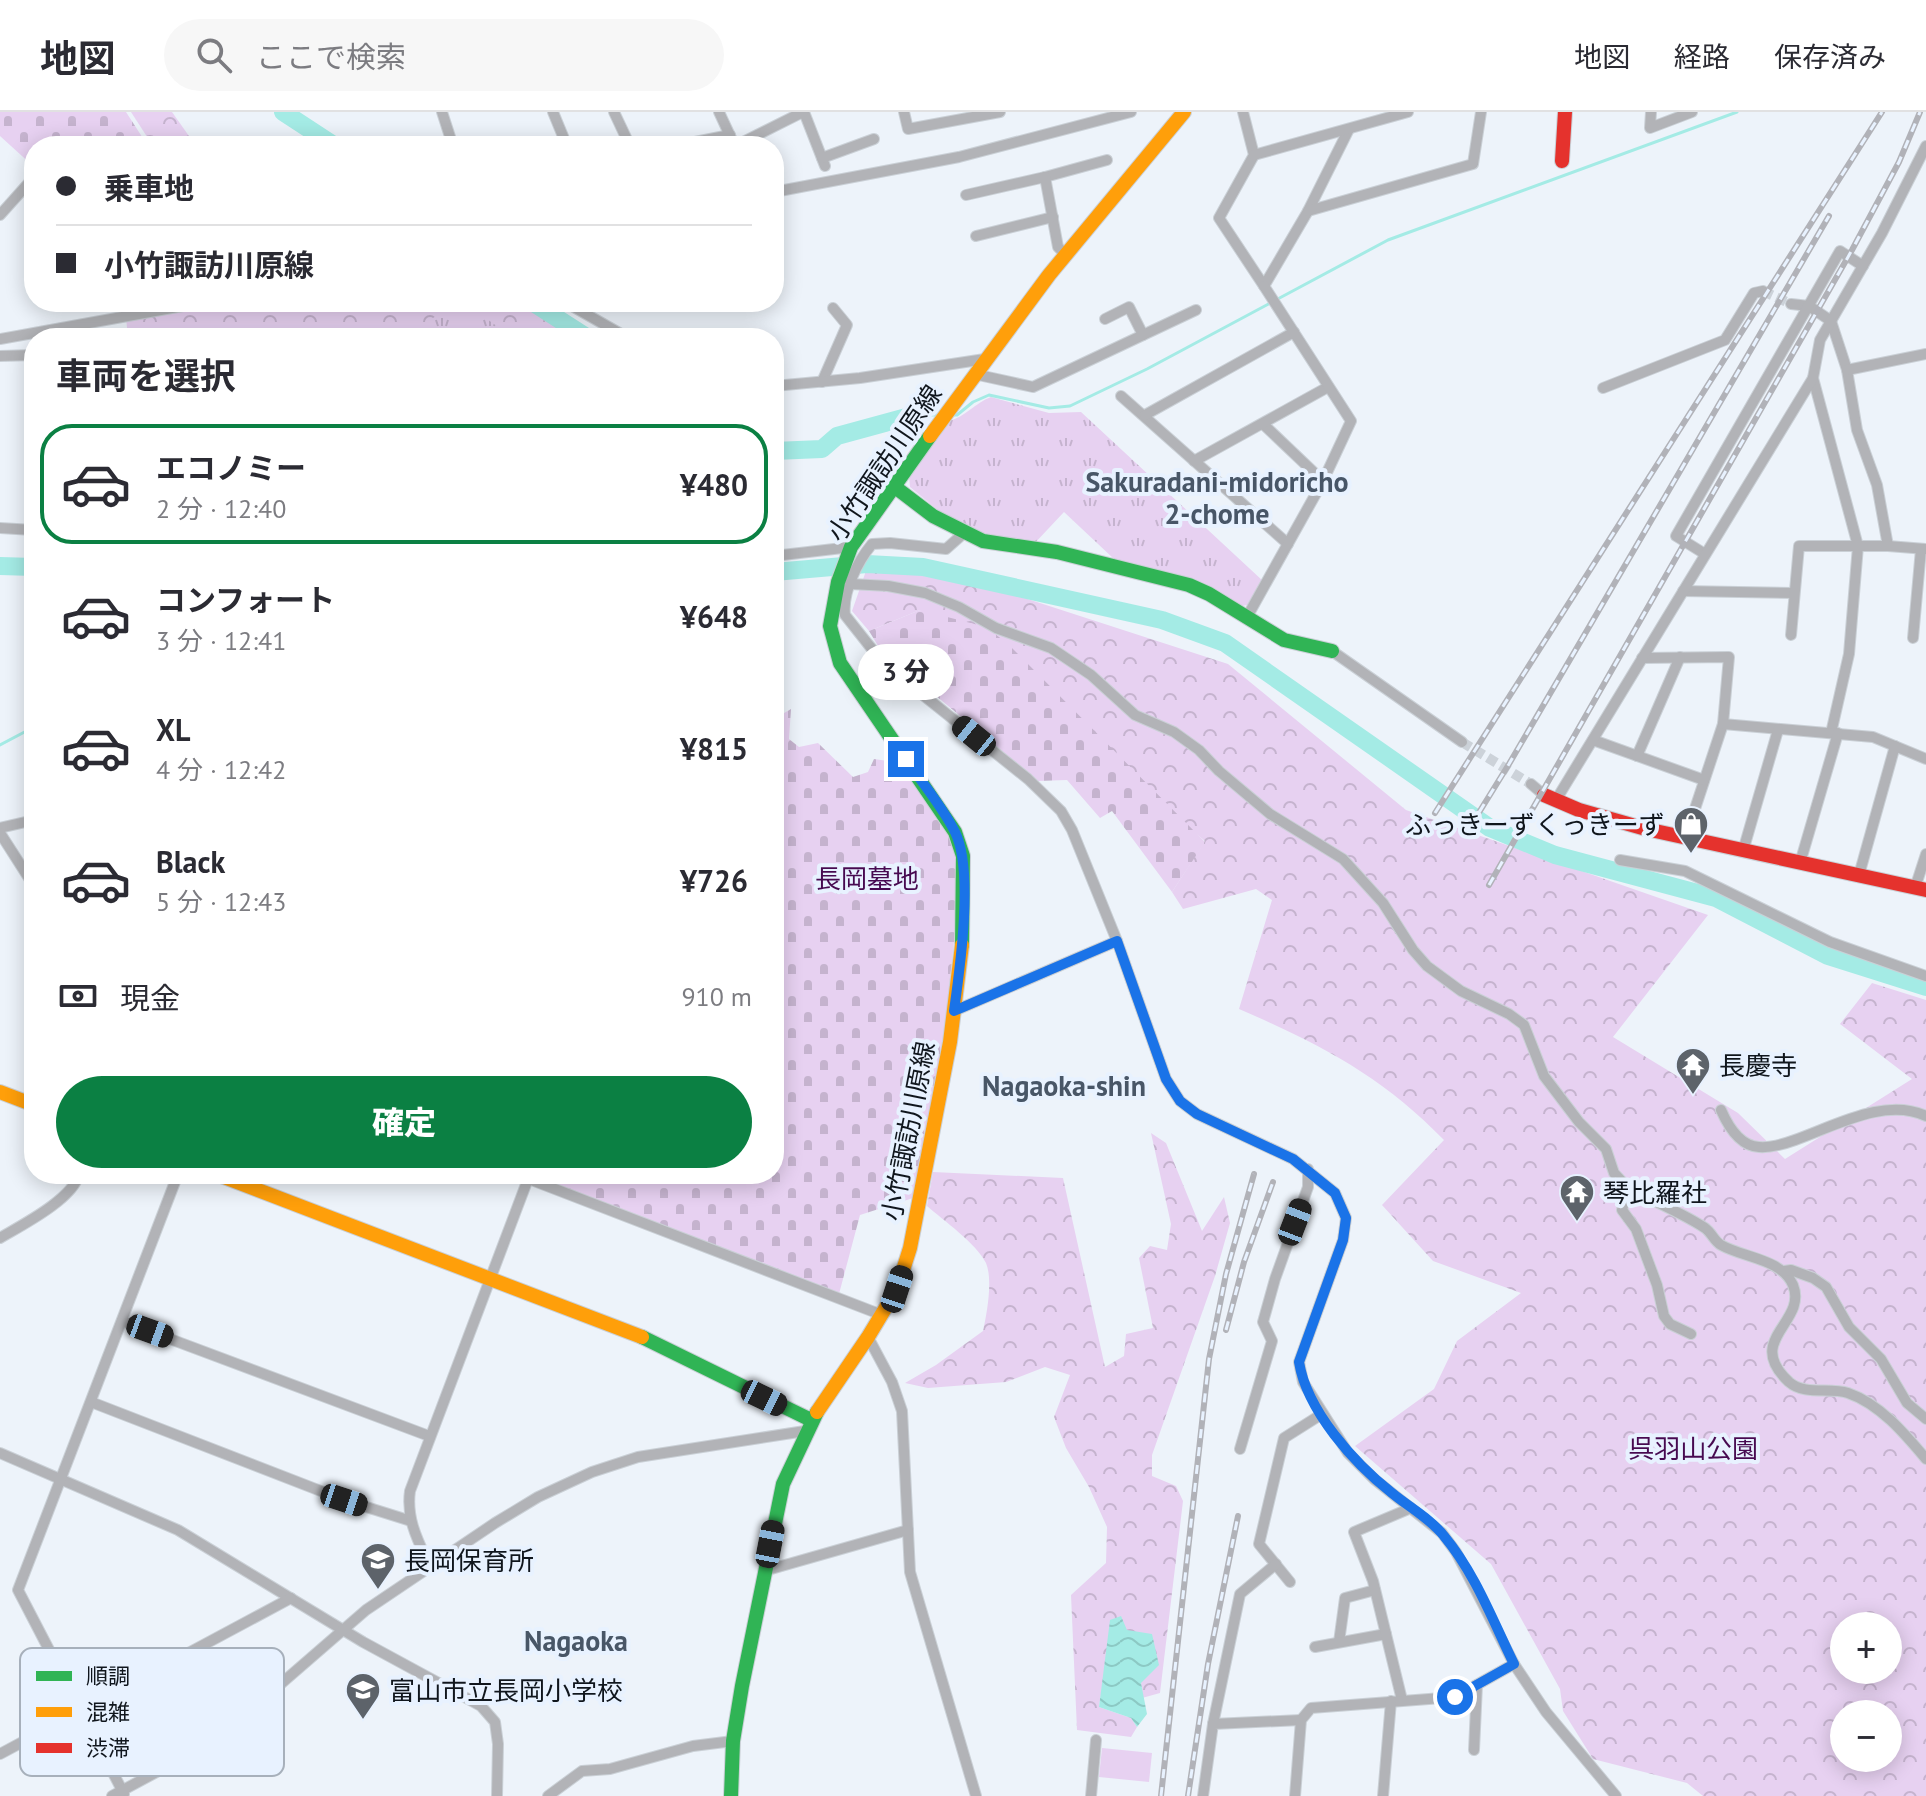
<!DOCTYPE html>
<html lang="ja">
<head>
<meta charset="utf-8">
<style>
  :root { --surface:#fff; --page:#f7f7f7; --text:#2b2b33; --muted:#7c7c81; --line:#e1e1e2; --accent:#0b8043 }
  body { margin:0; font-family:"PT Sans","Noto Sans JP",sans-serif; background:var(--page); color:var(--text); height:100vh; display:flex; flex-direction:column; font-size:30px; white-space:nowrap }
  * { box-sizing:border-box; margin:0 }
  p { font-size:26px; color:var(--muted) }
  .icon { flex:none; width:44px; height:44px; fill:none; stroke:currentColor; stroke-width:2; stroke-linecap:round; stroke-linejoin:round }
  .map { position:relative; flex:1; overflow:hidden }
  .details { position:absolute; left:24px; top:216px; width:760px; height:856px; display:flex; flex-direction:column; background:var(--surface); border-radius:32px; box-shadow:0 4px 20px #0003 }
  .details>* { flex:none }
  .guide { position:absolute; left:24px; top:24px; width:760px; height:176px; border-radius:32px; box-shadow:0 4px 20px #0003; display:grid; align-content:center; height:176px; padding:0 32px; background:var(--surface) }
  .controls { position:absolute; left:1830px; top:1500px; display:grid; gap:16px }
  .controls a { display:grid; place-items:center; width:72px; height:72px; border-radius:50%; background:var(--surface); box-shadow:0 4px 20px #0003; font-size:40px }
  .end { position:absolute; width:36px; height:36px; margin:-18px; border:10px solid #1a73e8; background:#fff; box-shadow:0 0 0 4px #fff }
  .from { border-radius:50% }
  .bubble { position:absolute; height:56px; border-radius:28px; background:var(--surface); box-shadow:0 4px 20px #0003; font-size:26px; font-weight:800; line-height:56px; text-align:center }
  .car { position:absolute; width:24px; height:48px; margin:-24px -12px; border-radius:10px; box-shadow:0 0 6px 2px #0007; background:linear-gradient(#222 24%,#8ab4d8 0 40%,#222 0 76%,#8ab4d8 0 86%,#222 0) }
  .guide b { display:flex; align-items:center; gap:28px; height:76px; font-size:30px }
  .guide b+b { border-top:2px solid var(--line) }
  .guide i { width:20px; height:20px; background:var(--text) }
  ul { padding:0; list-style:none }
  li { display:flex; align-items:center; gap:24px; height:120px; margin:0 16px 12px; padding:0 16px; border:4px solid transparent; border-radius:32px }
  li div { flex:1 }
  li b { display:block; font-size:30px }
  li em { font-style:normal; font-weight:800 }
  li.active { border-color:var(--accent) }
  li>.icon { width:72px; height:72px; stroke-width:1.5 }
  h2 { padding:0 32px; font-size:36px; line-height:96px }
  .pay { display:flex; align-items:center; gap:20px; height:88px; padding:0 32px; font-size:30px }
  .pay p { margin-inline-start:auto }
  .button { display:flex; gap:16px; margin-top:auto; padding:16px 32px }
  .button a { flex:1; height:92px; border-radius:48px; background:var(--accent); color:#fff; font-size:32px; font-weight:800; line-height:92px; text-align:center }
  header { display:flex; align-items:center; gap:48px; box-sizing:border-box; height:112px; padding:0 40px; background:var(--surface); border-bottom:2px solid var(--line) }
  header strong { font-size:38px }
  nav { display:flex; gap:44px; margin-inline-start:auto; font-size:28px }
  .search { width:560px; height:72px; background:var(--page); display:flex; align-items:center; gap:20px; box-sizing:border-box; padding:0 28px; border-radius:44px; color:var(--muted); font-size:30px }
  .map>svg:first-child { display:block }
  .green { fill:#e7d1f1 }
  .forest { fill:url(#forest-crowns); fill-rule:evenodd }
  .cemetery { fill:url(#cemetery-stones) }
  .park { fill:url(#park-tufts) }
  .water { fill:url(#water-waves) }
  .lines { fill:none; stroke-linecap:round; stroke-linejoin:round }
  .stream { stroke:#a4ebe5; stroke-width:3 }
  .river { stroke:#a4ebe5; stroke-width:18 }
  .street-tunnel { stroke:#ccd2d9; stroke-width:10; stroke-dasharray:10 5; stroke-linecap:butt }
  .street-casing { stroke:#cad0d6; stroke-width:12 }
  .fast-casing { stroke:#cad0d6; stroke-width:16 }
  .slow-casing { stroke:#cad0d6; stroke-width:16 }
  .jam-casing { stroke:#cad0d6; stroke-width:16 }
  .street { stroke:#b2b3b7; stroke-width:10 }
  .fast { stroke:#30b455; stroke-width:14 }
  .slow { stroke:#ff9f0a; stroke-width:14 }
  .jam { stroke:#e5322d; stroke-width:14 }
  .rail-casing { stroke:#b1b2b8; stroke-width:6 }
  .rail { stroke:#e8f2ff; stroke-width:3; stroke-dasharray:9; stroke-linecap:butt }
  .route { stroke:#1a73e8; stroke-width:10 }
  .labels { text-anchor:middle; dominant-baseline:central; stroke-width:8; stroke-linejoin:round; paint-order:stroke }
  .street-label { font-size:26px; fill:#10161d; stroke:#e8f2ff }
  .poi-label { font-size:26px; fill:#10161d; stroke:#e8f2ff; text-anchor:start }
  .park-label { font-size:26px; fill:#470a51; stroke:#e8f2ff }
  .neighbourhood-label { font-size:28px; font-weight:bold; fill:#485667; stroke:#e8f2ff }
  .key { fill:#e8f2ff; stroke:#a7b0bb; stroke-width:2 }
  .key-label { font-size:22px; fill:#10161d }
</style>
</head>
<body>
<header>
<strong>地図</strong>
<div class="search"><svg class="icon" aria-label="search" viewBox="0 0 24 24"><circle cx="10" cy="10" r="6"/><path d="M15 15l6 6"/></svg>ここで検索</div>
<nav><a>地図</a><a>経路</a><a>保存済み</a></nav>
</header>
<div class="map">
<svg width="1926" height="1684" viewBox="0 0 1926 1684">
  <defs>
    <pattern id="forest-crowns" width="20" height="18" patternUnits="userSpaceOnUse" patternTransform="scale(2)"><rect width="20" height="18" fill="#e7d1f1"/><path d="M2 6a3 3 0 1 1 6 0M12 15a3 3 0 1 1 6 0" fill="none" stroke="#c5b3ce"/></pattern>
    <pattern id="cemetery-stones" width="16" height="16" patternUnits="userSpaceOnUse" patternTransform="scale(2)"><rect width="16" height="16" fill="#e7d1f1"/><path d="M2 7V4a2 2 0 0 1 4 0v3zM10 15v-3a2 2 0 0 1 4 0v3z" fill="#c5b3ce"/></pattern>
    <pattern id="park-tufts" width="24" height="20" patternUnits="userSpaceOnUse" patternTransform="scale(2)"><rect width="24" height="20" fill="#e7d1f1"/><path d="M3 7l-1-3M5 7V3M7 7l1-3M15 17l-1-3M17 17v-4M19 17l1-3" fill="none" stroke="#c5b3ce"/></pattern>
    <pattern id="water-waves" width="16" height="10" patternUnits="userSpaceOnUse" patternTransform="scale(2)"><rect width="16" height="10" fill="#a4ebe5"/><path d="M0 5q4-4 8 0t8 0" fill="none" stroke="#8cc9c4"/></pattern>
  </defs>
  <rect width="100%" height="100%" fill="#edf3fa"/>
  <polygon class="green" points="1102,1636 1152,1641 1149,1670 1099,1665"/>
  <g class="forest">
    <polygon points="131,0 172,0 196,34 153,34"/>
    <polygon points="129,190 522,190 540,204 578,226 267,226 265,223 203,216 196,226 128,226 125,195"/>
    <path d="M867,456L926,459L1006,480L1228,552L1406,698L1708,803L1613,925L1738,1001L1785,1047L1912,967L1840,912L1872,871L1926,888V1684H1703L1687,1671L1593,1647L1563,1599L1560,1577L1491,1452L1355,1334L1434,1277L1457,1229L1521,1181L1433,1149L1382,1093L1444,1028C1382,964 1320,932 1239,897L1272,788L1256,777L1183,797L1172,780L1205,729L920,498L869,519L852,499ZM1844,1514H1888V1558H1844ZM1844,1602H1888V1646H1844Z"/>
    <path d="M1151,1021L1166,1031L1202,1119L1224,1085L1230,1111L1215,1164L1152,1343V1364L1176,1374L1183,1389L1160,1581L1142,1586L1141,1571L1106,1550L1099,1595L1131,1606L1137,1615L1131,1625L1077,1618L1071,1483L1106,1451L1107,1415L1089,1375L1066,1336L1054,1305L1070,1263L1045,1255L1006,1270L928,1276L905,1271L936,1253L983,1219C987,1201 993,1168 986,1151C977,1132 943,1108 927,1094L933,1060L1063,1066L1105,1255L1124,1244L1126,1222L1153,1216L1139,1146L1150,1134L1167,1138L1171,1112Z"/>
  </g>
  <g class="cemetery">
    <polygon points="0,0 126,0 148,34 34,34 33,54 0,24"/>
    <polygon points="920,498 986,515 1008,532 1205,730 1172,780 1112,699 1100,706 1067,668 1038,669 880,537 869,519"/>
    <polygon points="791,597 789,627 799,635 818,631 853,665 868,660 874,647 902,651 963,744 945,916 913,1086 860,1103 839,1182 525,1062 774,1062 774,607"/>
  </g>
  <g class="park">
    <polygon points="448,196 474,198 514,226 417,226 424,212"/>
    <path d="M991,285L1049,301L1081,300L1263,469L1252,492L1242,494L1114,447L1064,400L1033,433L1009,431L956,413L910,375L909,364L949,309C965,305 975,291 991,285Z"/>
  </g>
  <polygon class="water" points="1121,1504 1127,1518 1152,1522 1159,1553 1141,1571 1147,1602 1137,1615 1131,1606 1099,1595 1110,1508"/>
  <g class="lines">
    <g class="stream">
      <polyline points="914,303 937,303"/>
      <polyline points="952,303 957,303 973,290 989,283 1049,296 1070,294 1147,257 1388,128 1737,0"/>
      <polyline points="0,633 34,615"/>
    </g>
    <g class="river">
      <polyline points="283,0 335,34"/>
      <polyline points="532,190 588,226"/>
      <polyline points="774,339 822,337 837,324 914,303"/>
      <polyline points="0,454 34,455"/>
      <polyline points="774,460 867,452 923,455 1162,508 1225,531 1490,716 1555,743 1716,786 1828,844 1926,875"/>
    </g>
    <g class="street-tunnel">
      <polyline points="1763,179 1791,192"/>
      <polyline points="1462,630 1531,672"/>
    </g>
    <defs>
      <g id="street">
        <polyline points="442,0 453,34"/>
        <polyline points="553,0 567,34"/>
        <polyline points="614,0 630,34"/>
        <polyline points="719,0 732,28"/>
        <polyline points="804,0 825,54"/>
        <polyline points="904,0 908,17 1000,0"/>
        <polyline points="1243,0 1254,43 1219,106 1264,174 1308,99 1349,17"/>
        <polyline points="1651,0 1650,16 1692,0"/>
        <polyline points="675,34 730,23"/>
        <polyline points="735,34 803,0"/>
        <polyline points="1254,43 1408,0"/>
        <polyline points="822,46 874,27"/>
        <polyline points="1045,65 1107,48"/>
        <polyline points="774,80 959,45 1131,0"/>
        <polyline points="966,83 1045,65 1058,135 1066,143"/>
        <polyline points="1308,99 1473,52 1481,0"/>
        <polyline points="0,103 34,65"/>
        <polyline points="976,124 1053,105"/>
        <polyline points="565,190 628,226"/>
        <polyline points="1791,192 1809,194 1831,209 1847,258 1857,318 1877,373 1888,434"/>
        <polyline points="1105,207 1129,195 1143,223"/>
        <polyline points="0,227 205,190"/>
        <polyline points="0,244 34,243"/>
        <polyline points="1847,258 1926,242"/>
        <polyline points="974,262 1033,275 1196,198"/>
        <polyline points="1813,266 1858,434 1849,542 1831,621"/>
        <polyline points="822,270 847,213 833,196"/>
        <polyline points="774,274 860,266 985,247"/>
        <polyline points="1603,276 1725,228 1754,181 1763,179"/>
        <polyline points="1121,284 1288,432"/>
        <polyline points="1145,303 1294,220"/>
        <polyline points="1263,312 1323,369"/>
        <polyline points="1194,349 1328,275"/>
        <polyline points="0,416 33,418 34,409"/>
        <path d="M964,421L946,437L890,431L872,432C858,449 842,480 845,503L883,551L1028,667L1061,699L1072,718L1117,829L1166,967L1180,989L1197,1002L1293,1047L1335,1081L1346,1106L1343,1128L1299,1250L1303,1270L1348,1341L1374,1367L1442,1421L1456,1440L1514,1552L1546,1600L1616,1684"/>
        <polyline points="1705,442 1676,424 1840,139 1863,154"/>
        <polyline points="774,444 851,435"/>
        <path d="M851,472L888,474L925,481L959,495L996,516L1051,536L1091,563L1135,603L1174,620L1199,638L1219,659L1270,702L1343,747L1383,791L1413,838L1427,854L1461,879L1509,902L1524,913L1544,964L1579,1010L1606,1037L1614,1061L1629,1077C1654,1089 1682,1101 1705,1116C1712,1121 1714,1129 1721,1133C1744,1146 1782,1147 1793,1173C1808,1211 1743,1227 1789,1270C1805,1284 1829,1275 1848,1281C1880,1292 1905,1322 1926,1347"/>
        <polyline points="1683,479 1794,481"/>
        <polyline points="1247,505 1323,369 1351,309 1264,174"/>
        <polyline points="1791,523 1799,434 1888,434 1926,437"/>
        <polyline points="1913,526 1921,437"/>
        <polyline points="1332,539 1462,630"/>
        <polyline points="1642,546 1729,545 1723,612 1685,727"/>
        <polyline points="1723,612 1873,625 1926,647"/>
        <polyline points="1593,628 1704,668"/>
        <polyline points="1637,644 1680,545"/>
        <polyline points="1531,672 1544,683"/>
        <polyline points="1556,688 1813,266 1820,228 1882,121 1926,34"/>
        <polyline points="0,716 34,708"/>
        <polyline points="0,721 34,774"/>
        <polyline points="1743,739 1778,618"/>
        <polyline points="1620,748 1685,759 1830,830 1926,864"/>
        <polyline points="1800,751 1838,621"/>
        <polyline points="1859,763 1895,634"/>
        <polyline points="1915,776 1926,742"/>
        <polyline points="954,899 1117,829"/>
        <path d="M1721,998C1728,1014 1740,1034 1759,1035C1771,1036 1784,1032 1795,1028C1835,1014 1885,985 1926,1004"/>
        <polyline points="516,1062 882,1203"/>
        <polyline points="1634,1080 1624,1090 1622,1098 1636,1117 1657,1173 1664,1204 1670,1212 1691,1222"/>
        <path d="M0,1126C22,1113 73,1087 79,1062"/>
        <polyline points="1784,1159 1791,1158 1813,1166 1826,1175 1849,1215 1881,1247 1907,1291 1926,1307"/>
        <polyline points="122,1209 429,1324"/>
        <polyline points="868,1225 892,1270 902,1299 910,1460 976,1684"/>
        <polyline points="91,1290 344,1388 411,1409"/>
        <polyline points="1240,1337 1272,1229 1263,1210 1275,1167 1308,1075 1308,1057"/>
        <polyline points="0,1341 178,1418 363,1530 481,1594 495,1610 498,1632 497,1684"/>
        <path d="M430,1455C418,1429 406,1407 410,1379L528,1067"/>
        <polyline points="764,1459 908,1418"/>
        <polyline points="1290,1470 1259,1432 1284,1326 1322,1302"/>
        <polyline points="1339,1530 1345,1486 1375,1478"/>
        <polyline points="1315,1535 1386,1522"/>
        <polyline points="1402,1588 1373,1469 1354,1420 1411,1396"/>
        <polyline points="1213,1612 1240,1482 1276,1452"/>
        <polyline points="1474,1638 1477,1573"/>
        <polyline points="0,1642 291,1486"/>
        <polyline points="124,1682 18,1478 178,1062"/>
        <polyline points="112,1684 216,1628 366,1498 495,1411 538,1385 592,1360 638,1345 805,1319"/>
        <polyline points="548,1684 582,1659 610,1657 693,1634 733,1629"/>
        <polyline points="1091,1684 1096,1628"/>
        <polyline points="1203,1684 1213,1612 1301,1608"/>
        <polyline points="1295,1684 1301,1608 1311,1596 1455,1585 1514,1552"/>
        <polyline points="1383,1684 1391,1589"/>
      </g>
      <g id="fast">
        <polyline points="930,324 851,435 838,470 830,514 840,551 955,720 963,744 962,833"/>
        <polyline points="895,375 933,404 983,429 1057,440 1189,473 1209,482 1284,528 1332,539"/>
        <polyline points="642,1225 811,1308"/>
        <polyline points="731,1684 733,1629 742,1574 783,1372 817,1300"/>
      </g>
      <g id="slow">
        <polyline points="930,324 1049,163 1184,0"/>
        <polyline points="0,980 34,993"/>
        <polyline points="216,1062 642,1225"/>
        <polyline points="817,1300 868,1225 897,1177 910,1136 950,930 962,833"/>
      </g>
      <g id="jam">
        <polyline points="1562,49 1565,0"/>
        <polyline points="1544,683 1579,698 1646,717 1926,778"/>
      </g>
    </defs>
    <use href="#street" class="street-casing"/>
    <use href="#fast" class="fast-casing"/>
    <use href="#slow" class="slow-casing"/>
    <use href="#jam" class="jam-casing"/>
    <use href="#street" class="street"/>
    <use href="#fast" class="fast"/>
    <use href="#slow" class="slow"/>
    <use href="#jam" class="jam"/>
    <defs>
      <g id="rail">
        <polyline points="1435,701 1882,0"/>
        <polyline points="1470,715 1509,652 1829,104"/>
        <polyline points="1489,773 1852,138 1899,50 1920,0"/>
        <polyline points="1226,1218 1244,1150 1273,1070"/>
        <polyline points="1161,1684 1209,1247 1226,1162 1254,1062"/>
        <polyline points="1188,1684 1208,1552 1238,1404"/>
      </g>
    </defs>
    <use href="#rail" class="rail-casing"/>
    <use href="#rail" class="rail"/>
  </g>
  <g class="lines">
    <path class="route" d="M906,647C922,671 942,694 955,720C974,758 960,856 954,899L1117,829L1166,967L1180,989L1197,1002L1293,1047L1335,1081L1346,1106L1343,1128L1299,1250C1307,1299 1354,1351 1392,1381C1409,1395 1431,1407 1444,1424C1475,1461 1493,1509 1514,1552L1455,1585"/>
  </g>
  <defs>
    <symbol id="shop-pin" viewBox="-11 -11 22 30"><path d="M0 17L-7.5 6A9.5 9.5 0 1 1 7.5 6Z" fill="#5d636a" stroke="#e8f2ff"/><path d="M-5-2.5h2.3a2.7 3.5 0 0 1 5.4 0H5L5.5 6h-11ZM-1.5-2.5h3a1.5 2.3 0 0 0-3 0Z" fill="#fff"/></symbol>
    <symbol id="temple-pin" viewBox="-11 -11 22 30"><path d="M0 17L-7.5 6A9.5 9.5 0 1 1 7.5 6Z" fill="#5d636a" stroke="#e8f2ff"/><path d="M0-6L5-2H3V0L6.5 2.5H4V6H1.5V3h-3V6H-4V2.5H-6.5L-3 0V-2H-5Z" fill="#fff"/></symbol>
    <symbol id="school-pin" viewBox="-11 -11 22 30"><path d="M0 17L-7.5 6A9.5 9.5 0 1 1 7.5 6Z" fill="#5d636a" stroke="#e8f2ff"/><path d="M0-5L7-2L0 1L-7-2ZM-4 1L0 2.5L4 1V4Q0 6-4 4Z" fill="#fff"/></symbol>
  </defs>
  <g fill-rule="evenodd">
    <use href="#shop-pin" x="1671" y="692" width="40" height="54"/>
    <use href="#temple-pin" x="1673" y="933" width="40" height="54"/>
    <use href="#temple-pin" x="1557" y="1060" width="40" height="54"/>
    <use href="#school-pin" x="358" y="1428" width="40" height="54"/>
    <use href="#school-pin" x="343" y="1558" width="40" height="54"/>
  </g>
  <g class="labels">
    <g class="street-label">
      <text transform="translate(884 351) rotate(-56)">小竹諏訪川原線</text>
      <text transform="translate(908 1019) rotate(-79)">小竹諏訪川原線</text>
    </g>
    <g class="poi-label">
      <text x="1665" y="712" text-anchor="end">ふっきーずくっきーず</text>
      <text x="1719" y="953">長慶寺</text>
      <text x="1603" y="1080">琴比羅社</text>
      <text x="404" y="1448">長岡保育所</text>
      <text x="389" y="1578">富山市立長岡小学校</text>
    </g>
    <g class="park-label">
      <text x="867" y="766">長岡墓地</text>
      <text x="1693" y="1336">呉羽山公園</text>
    </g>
    <g class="neighbourhood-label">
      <text x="1217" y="369">Sakuradani-midoricho<tspan x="1217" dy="32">2-chome</tspan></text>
      <text x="1064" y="973">Nagaoka-shin</text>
      <text x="576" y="1528">Nagaoka</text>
    </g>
  </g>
  <rect x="20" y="1536" width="264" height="128" rx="12" class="key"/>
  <rect x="36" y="1559" width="36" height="10" fill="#30b455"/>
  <rect x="36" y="1595" width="36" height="10" fill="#ff9f0a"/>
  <rect x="36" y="1631" width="36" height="10" fill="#e5322d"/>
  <g class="key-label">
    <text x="86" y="1572">順調</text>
    <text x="86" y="1608">混雑</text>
    <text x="86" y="1644">渋滞</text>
  </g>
</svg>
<div class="controls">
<a>+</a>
<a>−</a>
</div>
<i class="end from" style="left:1455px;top:1585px"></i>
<i class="end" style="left:906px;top:647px"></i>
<div class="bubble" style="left:858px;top:532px;width:96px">3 分</div>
<i class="car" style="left:974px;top:624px;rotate:309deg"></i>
<i class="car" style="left:1295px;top:1110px;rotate:21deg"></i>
<i class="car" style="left:897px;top:1177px;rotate:18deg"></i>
<i class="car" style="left:150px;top:1219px;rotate:110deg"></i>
<i class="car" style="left:764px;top:1286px;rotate:116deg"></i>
<i class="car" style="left:344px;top:1388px;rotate:108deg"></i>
<i class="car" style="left:770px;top:1432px;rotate:11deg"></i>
<div class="guide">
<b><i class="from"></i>乗車地</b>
<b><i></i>小竹諏訪川原線</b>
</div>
<section class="details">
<h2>車両を選択</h2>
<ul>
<li class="active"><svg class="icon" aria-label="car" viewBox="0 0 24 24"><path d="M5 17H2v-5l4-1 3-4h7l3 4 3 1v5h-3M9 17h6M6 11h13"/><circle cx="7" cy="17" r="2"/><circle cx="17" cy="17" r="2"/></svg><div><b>エコノミー</b><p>2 分 · 12:40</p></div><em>¥480</em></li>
<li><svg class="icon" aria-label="car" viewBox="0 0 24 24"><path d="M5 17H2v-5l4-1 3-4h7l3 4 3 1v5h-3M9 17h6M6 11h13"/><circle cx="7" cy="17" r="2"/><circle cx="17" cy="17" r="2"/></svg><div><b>コンフォート</b><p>3 分 · 12:41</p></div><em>¥648</em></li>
<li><svg class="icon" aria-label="car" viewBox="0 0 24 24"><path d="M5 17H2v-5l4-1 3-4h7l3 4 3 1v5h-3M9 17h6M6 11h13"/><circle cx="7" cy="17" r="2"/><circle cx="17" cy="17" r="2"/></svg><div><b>XL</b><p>4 分 · 12:42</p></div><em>¥815</em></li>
<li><svg class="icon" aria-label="car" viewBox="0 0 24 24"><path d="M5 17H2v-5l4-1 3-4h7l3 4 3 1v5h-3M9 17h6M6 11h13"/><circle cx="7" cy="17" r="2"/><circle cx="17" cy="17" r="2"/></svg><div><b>Black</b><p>5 分 · 12:43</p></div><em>¥726</em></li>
</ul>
<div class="pay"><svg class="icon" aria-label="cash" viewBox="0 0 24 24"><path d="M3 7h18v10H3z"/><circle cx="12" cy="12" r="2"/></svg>現金<p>910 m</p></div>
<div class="button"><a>確定</a></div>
</section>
</div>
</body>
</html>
